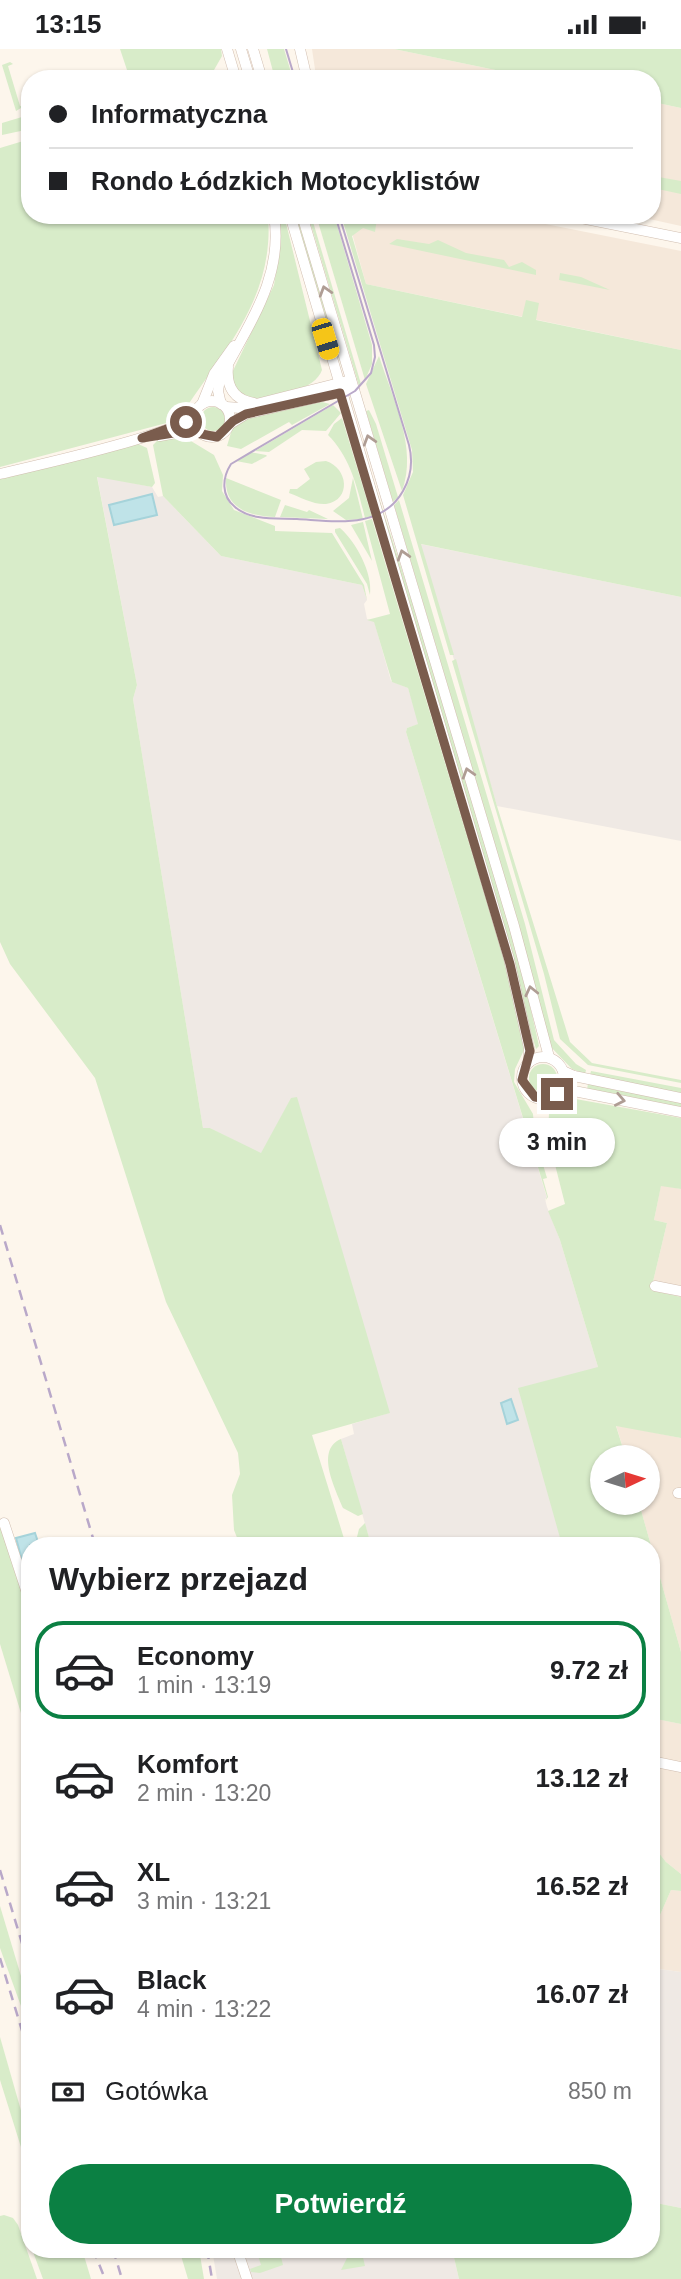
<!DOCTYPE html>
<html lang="pl">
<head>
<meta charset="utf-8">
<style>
  :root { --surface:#fff; --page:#f2f2f2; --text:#202124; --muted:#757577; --line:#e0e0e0; --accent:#0b8043 }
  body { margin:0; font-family:Helvetica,sans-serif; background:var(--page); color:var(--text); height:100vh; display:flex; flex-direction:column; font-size:26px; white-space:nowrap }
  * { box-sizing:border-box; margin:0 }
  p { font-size:23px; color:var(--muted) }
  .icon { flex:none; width:38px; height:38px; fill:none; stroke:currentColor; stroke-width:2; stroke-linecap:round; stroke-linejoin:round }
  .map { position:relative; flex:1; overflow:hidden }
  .drawer { position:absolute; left:21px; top:1488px; width:639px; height:721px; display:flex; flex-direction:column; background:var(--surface); border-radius:28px; box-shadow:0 2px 5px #0004 }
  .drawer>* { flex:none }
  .banner { position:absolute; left:21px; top:21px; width:640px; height:154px; border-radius:28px; box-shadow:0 2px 5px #0004; display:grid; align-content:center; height:154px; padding:0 28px; background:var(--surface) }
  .needle { width:46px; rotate:86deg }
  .buttons { position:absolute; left:590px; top:1396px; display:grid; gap:14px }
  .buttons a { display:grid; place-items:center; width:70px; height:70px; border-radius:50%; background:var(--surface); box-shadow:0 2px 5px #0004; font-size:35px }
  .end { position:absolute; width:32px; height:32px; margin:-16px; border:9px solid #7a5c4d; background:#fff; box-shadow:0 0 0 4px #fff }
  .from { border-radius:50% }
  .bubble { position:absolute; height:49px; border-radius:24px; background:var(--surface); box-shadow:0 2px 5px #0004; font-size:23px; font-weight:800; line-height:49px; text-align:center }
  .car { position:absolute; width:21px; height:42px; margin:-21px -10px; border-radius:9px; box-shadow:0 0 5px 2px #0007; background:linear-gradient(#f5c518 24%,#345 0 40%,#f5c518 0 76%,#345 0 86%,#f5c518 0) }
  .banner b { display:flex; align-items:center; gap:24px; height:66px; font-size:26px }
  .banner b+b { border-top:2px solid var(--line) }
  .banner i { width:18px; height:18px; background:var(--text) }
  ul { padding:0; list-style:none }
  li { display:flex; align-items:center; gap:21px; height:98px; margin:0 14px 10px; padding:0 14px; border:4px solid transparent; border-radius:28px }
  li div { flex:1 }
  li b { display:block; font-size:26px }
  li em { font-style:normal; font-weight:800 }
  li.selected { border-color:var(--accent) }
  li>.icon { width:63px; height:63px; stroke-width:1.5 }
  h2 { padding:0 28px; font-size:32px; line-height:84px }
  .pay { display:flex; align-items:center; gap:18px; height:77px; padding:0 28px; font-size:26px }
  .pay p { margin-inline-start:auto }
  .cta { display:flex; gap:14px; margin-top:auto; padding:14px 28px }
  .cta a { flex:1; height:80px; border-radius:42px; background:var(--accent); color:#fff; font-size:28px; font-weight:800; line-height:80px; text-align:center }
  .status { display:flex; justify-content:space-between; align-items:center; height:49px; padding:0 35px; background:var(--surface); direction:ltr }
  .status svg { height:19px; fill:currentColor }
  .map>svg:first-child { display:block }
  .residential { fill:#f5e8da }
  .industrial { fill:#efe9e4 }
  .green { fill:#d8ecc9 }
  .water { fill:#bfe3e8; stroke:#a5d3da; stroke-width:2 }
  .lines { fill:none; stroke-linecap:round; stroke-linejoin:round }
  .minor-casing { stroke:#d1beb0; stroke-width:11 }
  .minor { stroke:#fff; stroke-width:10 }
  .tram { stroke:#b9a8c9; stroke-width:2 }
  .rail { stroke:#b9a8c9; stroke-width:2.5; stroke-dasharray:10 7; stroke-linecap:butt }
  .oneway { stroke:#af9d94 }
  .route { stroke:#7a5c4d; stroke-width:9 }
</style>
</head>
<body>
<div class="status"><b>13:15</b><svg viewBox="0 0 49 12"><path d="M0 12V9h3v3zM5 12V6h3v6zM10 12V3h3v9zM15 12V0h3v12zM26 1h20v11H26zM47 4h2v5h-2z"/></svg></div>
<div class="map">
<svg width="681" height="2230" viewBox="0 0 681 2230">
  <rect width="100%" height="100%" fill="#fdf6ec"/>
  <g class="residential">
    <polygon points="312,0 394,0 539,30 320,30 316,27"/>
    <polygon points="653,53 681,59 681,177 631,166 653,166"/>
    <polygon points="372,166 501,166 681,202 681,301 366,235 349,173"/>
    <polygon points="661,1136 681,1140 681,1248 651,1241 667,1174 654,1171"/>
    <polygon points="616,1376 681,1389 681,1603 639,1454 648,1454 648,1409 626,1409"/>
    <polygon points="651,1669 681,1675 681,1825 666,1813 651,1794"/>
    <polygon points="671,1841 681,1842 681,1923 651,1919 657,1873"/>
  </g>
  <g class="industrial">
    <polygon points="97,427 152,438 158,448 163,447 221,507 362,536 367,551 364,555 367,570 374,572 391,632 408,639 419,675 407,679 406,683 547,1149 545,1150 547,1158 560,1191 598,1318 555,1466 562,1496 371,1496 341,1390 354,1385 352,1375 389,1364 291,1050 261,1105 210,1079 203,1079 133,650 137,636"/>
    <polygon points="420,495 681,548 681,792 497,757"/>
    <polygon points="651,1919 681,1923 681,2159 651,2153"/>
    <polygon points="212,2200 452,2200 459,2230 217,2230"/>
  </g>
  <g class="green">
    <polygon points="120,0 221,0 222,7 214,21 185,30 130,30"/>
    <polygon points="267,0 284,0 293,30 275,30"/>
    <polygon points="394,0 681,0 681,59 653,53 653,30 539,30"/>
    <polygon points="10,13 13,15 8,17 20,57 26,56 16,62 2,16"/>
    <polygon points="22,68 29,70 30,80 2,86 2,74"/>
    <path d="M30,90V166H268C275,251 221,304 178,371L0,418V99Z"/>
    <polygon points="653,127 681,132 681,145 653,139"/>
    <path d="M279,166H284L322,321C315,342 271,350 250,350L236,341L231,326L274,236L281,192Z"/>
    <polygon points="294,166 298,166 343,323"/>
    <polygon points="308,166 311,166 361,335 359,337"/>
    <polygon points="316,166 334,166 372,296 372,315 365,331"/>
    <polygon points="341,166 372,166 361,171 375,167 377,169 375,183 363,179 352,187 366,235 522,268 526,251 539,254 536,271 681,301 681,548 421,495 454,606 450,606 403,446 413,423 412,401"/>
    <polygon points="397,190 429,195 438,191 466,204 504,211 509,218 522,213 536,221 536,226 389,195"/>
    <polygon points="560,224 581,228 610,241 559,231"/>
    <path d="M379,307C393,351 418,399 402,442L366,335Z"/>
    <polygon points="322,353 330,355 292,376 289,373 241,400 227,397 233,377 252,367"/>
    <polygon points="333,356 341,364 326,382 302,381 269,403 255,402"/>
    <circle cx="213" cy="370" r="12"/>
    <polygon points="369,361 376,375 398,448 393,453 366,362"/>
    <path d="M353,365C416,574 493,783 539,997L536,1000Z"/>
    <path d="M342,369L372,468L365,469C357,437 350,408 328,386L334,375Z"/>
    <polygon points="181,386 214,406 223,426 222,442 234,461 275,477 275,482 332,484 364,536 367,551 362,536 221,507 163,447 153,396 157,392"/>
    <polygon points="136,394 147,399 155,434 152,438 97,428 137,636 133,650 203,1079 210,1079 261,1104 291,1049 297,1048 390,1364 312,1386 346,1496 263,1496 261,1491 250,1489 247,1496 240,1496 234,1481 232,1446 240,1425 238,1404 166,1253 95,1029 10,915 0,893 0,429"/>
    <polygon points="250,403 266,406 267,407 252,415 236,412"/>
    <path d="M326,412C348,419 352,451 326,455C314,456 300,448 289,444L290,440H297L310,430L304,420L316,413Z"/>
    <path d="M226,429L281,451L275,468C250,467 224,460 226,429Z"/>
    <polygon points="353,429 363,470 346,471 333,462 349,449"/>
    <polygon points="399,451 525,875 554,991 576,1015 586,1021 585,1025 572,1020 549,996 519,876 394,456"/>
    <polygon points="285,456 307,463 309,461 328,470 280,468"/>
    <polygon points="372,470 504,911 524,1001 515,1020 514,1033 533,1065 535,1089 547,1129 543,1130 548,1148 545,1152 547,1148 406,683 407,679 418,675 408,639 392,633 374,573 367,571 390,565 365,472"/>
    <polygon points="363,473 372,512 351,476"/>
    <path d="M340,479C356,493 373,524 370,546L367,535L335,483V480Z"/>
    <polygon points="456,610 497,757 570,993 592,1014 681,1031 681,1034 588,1016 560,990 544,925 452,612"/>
    <circle cx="543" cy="1029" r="14"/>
    <polygon points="591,1022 681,1039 681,1044 590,1026"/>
    <polygon points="588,1035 681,1053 681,1059 587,1040"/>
    <polygon points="570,1049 681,1069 681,1140 661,1137 654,1171 667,1174 651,1241 681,1248 681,1389 616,1377 626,1409 602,1409 602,1454 639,1454 681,1603 681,1675 651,1669 651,1496 562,1496 518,1339 598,1318 560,1191 548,1162 565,1155 548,1088 549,1064"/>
    <path d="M341,1390L363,1465L358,1467L343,1459C335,1439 315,1401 341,1390Z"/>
    <polygon points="0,1470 30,1559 30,1694 0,1595"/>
    <polygon points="365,1474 371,1496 355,1496 359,1480"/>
    <polygon points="651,1794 666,1813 681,1825 681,1842 671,1841 657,1873 651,1902"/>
    <polygon points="0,1857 30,1957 30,1982 0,1899"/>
    <polygon points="0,1988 30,2093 30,2127 0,2031"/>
    <polygon points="651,2153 681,2159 681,2230 459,2230 452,2200 651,2200"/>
    <polygon points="4,2166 13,2169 18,2176 37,2230 0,2230 0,2167"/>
    <polygon points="32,2200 82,2200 91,2230 43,2230"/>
    <polygon points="179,2200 199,2200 204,2230 188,2230"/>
    <polygon points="256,2200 279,2200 283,2216 260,2224 251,2223 250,2220 261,2216"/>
    <polygon points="361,2200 365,2217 341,2221 347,2209"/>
  </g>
  <g class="water">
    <polygon points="152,445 157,466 114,476 109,456"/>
    <polygon points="511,1350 518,1371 507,1375 501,1354"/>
    <polygon points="35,1484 39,1496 30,1496 30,1517 24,1518 16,1489"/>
  </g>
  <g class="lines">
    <defs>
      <g id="minor">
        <polyline points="227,0 236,30"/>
        <polyline points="241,0 250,30"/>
        <polyline points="253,0 262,30"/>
        <polyline points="300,0 307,30"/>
        <polyline points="290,166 509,910 529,999 529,1013"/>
        <polyline points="302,166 514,877 549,1008"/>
        <polyline points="566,166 681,189"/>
        <path d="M228,318C226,338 234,351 254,354"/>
        <circle cx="212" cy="370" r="18"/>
        <polyline points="202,355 214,325 234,297"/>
        <path d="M221,355L218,342L220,330C247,277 284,230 274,166"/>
        <polyline points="226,358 241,359 351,331"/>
        <polyline points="230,375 246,365 354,340"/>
        <polyline points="160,387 186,382 200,383"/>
        <path d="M0,425C30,418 183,384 195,365"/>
        <circle cx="543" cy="1029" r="21"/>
        <polyline points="563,1022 574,1027 681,1049"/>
        <polyline points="559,1043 574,1042 681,1063"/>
        <polyline points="655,1237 681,1242"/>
        <polyline points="678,1444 681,1444"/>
        <polyline points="4,1474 30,1553"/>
        <polyline points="651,1712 681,1718"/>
        <polyline points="237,2200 247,2230"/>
      </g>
    </defs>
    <use href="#minor" class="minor-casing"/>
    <use href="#minor" class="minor"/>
    <g class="tram">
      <polyline points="286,0 295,30"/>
      <path d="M335,166L374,296L375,308L371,324L355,342L231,415C222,429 221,447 235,458C251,472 277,469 297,470C334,472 381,481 403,442C411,428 413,412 409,396L339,166"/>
    </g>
    <g class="rail">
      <polyline points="0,1176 95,1496"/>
      <polyline points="0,1821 30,1921"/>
      <polyline points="0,1909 30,2008"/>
      <polyline points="93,2200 105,2230"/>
      <polyline points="113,2200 122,2230"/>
      <polyline points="207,2200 212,2230"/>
    </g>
  </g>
  <defs><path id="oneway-chevron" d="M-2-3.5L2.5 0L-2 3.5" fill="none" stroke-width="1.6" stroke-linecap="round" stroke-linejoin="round" transform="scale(1.75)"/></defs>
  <g class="oneway">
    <use href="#oneway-chevron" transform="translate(325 242) rotate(-107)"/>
    <use href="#oneway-chevron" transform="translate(369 391) rotate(-107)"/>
    <use href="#oneway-chevron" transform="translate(403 506) rotate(-107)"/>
    <use href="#oneway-chevron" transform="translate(468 724) rotate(-107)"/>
    <use href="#oneway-chevron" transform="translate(531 942) rotate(-103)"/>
    <use href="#oneway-chevron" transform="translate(620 1051) rotate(11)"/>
  </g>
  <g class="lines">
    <polyline class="route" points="186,373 142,389 186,382 217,388 233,372 246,365 340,344 510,915 530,1002 522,1031 535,1048 547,1050 557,1045"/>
  </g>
</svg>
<div class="buttons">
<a><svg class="needle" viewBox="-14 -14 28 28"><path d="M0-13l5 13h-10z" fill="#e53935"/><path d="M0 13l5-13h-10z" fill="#757577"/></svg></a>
</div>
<i class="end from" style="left:186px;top:373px"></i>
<i class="end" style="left:557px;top:1045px"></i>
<div class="bubble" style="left:499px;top:1069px;width:116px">3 min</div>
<i class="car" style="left:325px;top:290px;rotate:163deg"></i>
<div class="banner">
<b><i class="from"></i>Informatyczna</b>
<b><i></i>Rondo Łódzkich Motocyklistów</b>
</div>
<section class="drawer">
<h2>Wybierz przejazd</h2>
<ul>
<li class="selected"><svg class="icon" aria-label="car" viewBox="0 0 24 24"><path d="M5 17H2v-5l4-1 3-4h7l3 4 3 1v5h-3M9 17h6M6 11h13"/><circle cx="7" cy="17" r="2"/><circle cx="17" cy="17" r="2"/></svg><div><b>Economy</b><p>1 min · 13:19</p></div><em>9.72 zł</em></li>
<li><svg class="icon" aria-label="car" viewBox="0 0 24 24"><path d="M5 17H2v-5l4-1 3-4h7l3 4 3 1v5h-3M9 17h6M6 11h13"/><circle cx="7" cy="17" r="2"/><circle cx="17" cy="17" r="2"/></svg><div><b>Komfort</b><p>2 min · 13:20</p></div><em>13.12 zł</em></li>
<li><svg class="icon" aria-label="car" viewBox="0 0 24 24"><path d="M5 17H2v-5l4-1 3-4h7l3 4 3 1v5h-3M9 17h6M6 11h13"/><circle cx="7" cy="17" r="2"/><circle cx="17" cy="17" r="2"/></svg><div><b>XL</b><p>3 min · 13:21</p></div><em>16.52 zł</em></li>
<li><svg class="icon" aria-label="car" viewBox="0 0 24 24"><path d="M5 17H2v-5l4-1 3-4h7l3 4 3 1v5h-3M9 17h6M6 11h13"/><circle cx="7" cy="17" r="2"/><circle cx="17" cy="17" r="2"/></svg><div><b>Black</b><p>4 min · 13:22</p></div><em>16.07 zł</em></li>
</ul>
<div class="pay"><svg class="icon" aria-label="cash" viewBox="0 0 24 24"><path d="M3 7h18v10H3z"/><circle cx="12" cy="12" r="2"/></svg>Gotówka<p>850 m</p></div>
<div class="cta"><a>Potwierdź</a></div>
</section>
</div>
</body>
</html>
